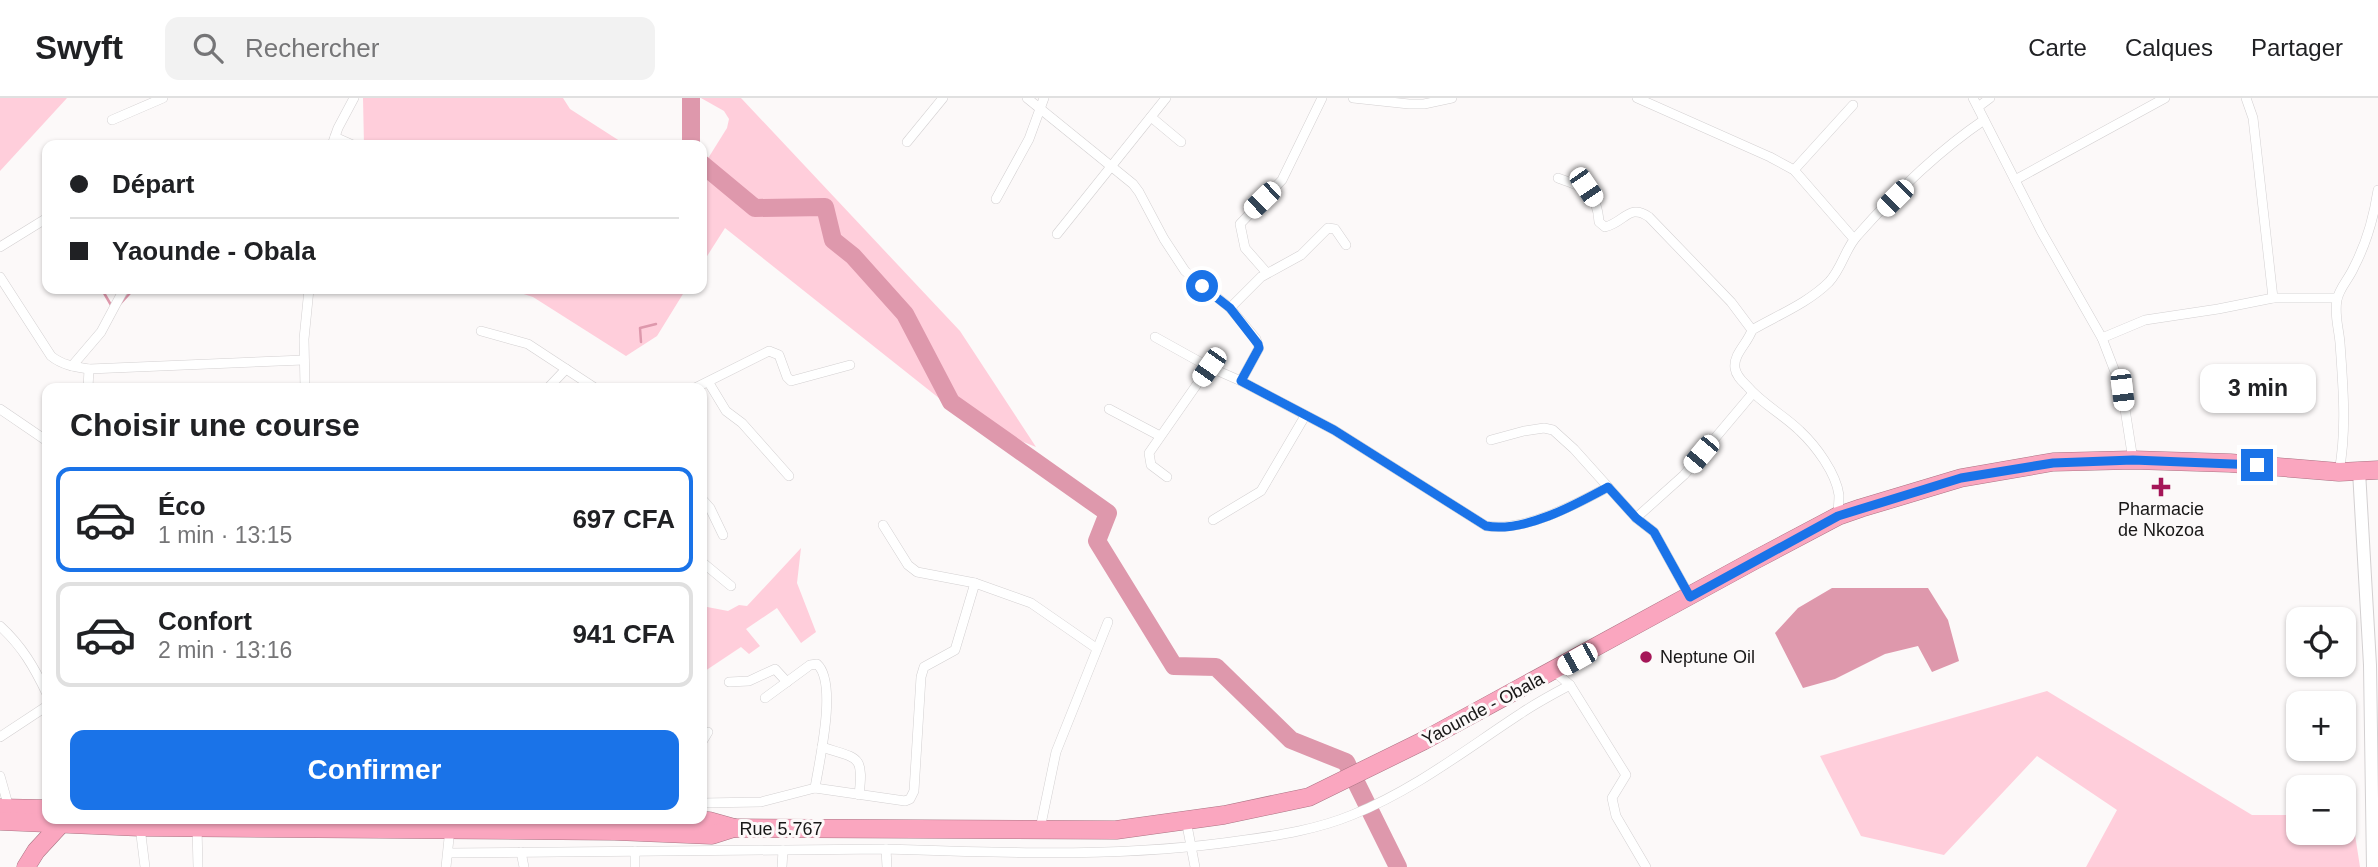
<!DOCTYPE html>
<html lang="fr">
<head>
<meta charset="utf-8">
<style>
  :root { --surface:#fff; --page:#f2f2f2; --text:#202124; --muted:#757577; --line:#e0e0e0; --accent:#1a73e8 }
  body { margin:0; font-family:Arial,sans-serif; background:var(--page); color:var(--text); height:100vh; display:flex; flex-direction:column; font-size:26px; white-space:nowrap }
  * { box-sizing:border-box; margin:0 }
  p { font-size:23px; color:var(--muted) }
  .icon { flex:none; width:38px; height:38px; fill:none; stroke:currentColor; stroke-width:2; stroke-linecap:round; stroke-linejoin:round }
  .map { position:relative; flex:1; overflow:hidden }
  .details { position:absolute; left:42px; top:285px; width:665px; height:441px; display:flex; flex-direction:column; background:var(--surface); border-radius:14px; box-shadow:0 2px 5px #0004 }
  .details>* { flex:none }
  .banner { position:absolute; left:42px; top:42px; width:665px; height:154px; border-radius:14px; box-shadow:0 2px 5px #0004; display:grid; align-content:center; height:154px; padding:0 28px; background:var(--surface) }
  .fabs { position:absolute; left:2286px; top:509px; display:grid; gap:14px }
  .fabs a { display:grid; place-items:center; width:70px; height:70px; border-radius:14px; background:var(--surface); box-shadow:0 2px 5px #0004; font-size:35px }
  .end { position:absolute; width:32px; height:32px; margin:-16px; border:9px solid #1a73e8; background:#fff; box-shadow:0 0 0 4px #fff }
  .from { border-radius:50% }
  .bubble { position:absolute; height:49px; border-radius:14px; background:var(--surface); box-shadow:0 2px 5px #0004; font-size:23px; font-weight:700; line-height:49px; text-align:center }
  .car { position:absolute; width:21px; height:42px; margin:-21px -10px; border-radius:9px; box-shadow:0 0 5px 2px #0007; background:linear-gradient(#fff 24%,#345 0 40%,#fff 0 76%,#345 0 86%,#fff 0) }
  .banner b { display:flex; align-items:center; gap:24px; height:66px; font-size:26px }
  .banner b+b { border-top:2px solid var(--line) }
  .banner i { width:18px; height:18px; background:var(--text) }
  ul { padding:0; list-style:none }
  li { display:flex; align-items:center; gap:21px; height:105px; margin:0 14px 10px; padding:0 14px; border:4px solid var(--line); border-radius:14px }
  li div { flex:1 }
  li b { display:block; font-size:26px }
  li em { font-style:normal; font-weight:700 }
  li.active { border-color:var(--accent) }
  li>.icon { width:63px; height:63px; stroke-width:1.5 }
  h2 { padding:0 28px; font-size:32px; line-height:84px }
  .cta { display:flex; gap:14px; margin-top:auto; padding:14px 28px }
  .cta a { flex:1; height:80px; border-radius:14px; background:var(--accent); color:#fff; font-size:28px; font-weight:700; line-height:80px; text-align:center }
  header { display:flex; align-items:center; gap:42px; box-sizing:border-box; height:98px; padding:0 35px; background:var(--surface); border-bottom:2px solid var(--line) }
  header strong { font-size:33px }
  nav { display:flex; gap:38px; margin-inline-start:auto; font-size:24px }
  .search { width:490px; height:63px; background:var(--page); display:flex; align-items:center; gap:18px; box-sizing:border-box; padding:0 24px; border-radius:14px; color:var(--muted); font-size:26px }
  .map>svg:first-child { display:block }
  .green { fill:#ffcedb }
  .water { fill:#de98ac }
  .lines { fill:none; stroke-linecap:round; stroke-linejoin:round }
  .stream { stroke:#de98ac; stroke-width:2.5 }
  .river { stroke:#de98ac; stroke-width:18 }
  .street-casing { stroke:#d3d0d1; stroke-width:10 }
  .secondary-casing { stroke:#d3d0d1; stroke-width:14 }
  .highway-casing { stroke:#ab7484; stroke-width:19 }
  .street { stroke:#fff; stroke-width:9 }
  .secondary { stroke:#fff; stroke-width:12 }
  .highway { stroke:#faa6bf; stroke-width:18 }
  .route { stroke:#1a73e8; stroke-width:9 }
  .poi-dot { fill:#a51658; stroke:#fcf9f9; stroke-width:2.5 }
  .labels { text-anchor:middle; dominant-baseline:central; stroke-width:6; stroke-linejoin:round; paint-order:stroke }
  .poi-label { font-size:18px; fill:#181717; stroke:#fcf9f9 }
  .street-label { font-size:18px; fill:#181717; stroke:#fcf9f9 }
</style>
</head>
<body>
<header>
<strong>Swyft</strong>
<div class="search"><svg class="icon" aria-label="search" viewBox="0 0 24 24"><circle cx="10" cy="10" r="6"/><path d="M15 15l6 6"/></svg>Rechercher</div>
<nav><a>Carte</a><a>Calques</a><a>Partager</a></nav>
</header>
<div class="map">
<svg width="2378" height="769" viewBox="0 0 2378 769">
  <rect width="100%" height="100%" fill="#fcf9f9"/>
  <g class="green">
    <polygon points="0,0 67,0 0,73"/>
    <polygon points="363,0 563,0 570,11 626,47 364,47"/>
    <polygon points="701,0 741,0 960,233 1036,349 964,320 725,130 702,166 702,70 727,30 729,21 724,13"/>
    <polygon points="508,191 686,191 657,238 626,258 533,199"/>
    <polygon points="801,450 797,485 816,534 801,545 777,510 746,531 760,548 749,556 741,549 702,575 702,508 728,513 739,507 747,508"/>
    <polygon points="2047,593 2252,717 2298,717 2298,735 2343,735 2343,717 2352,717 2360,769 2086,769 2117,712 2037,658 1944,757 1861,738 1820,658"/>
  </g>
  <polygon class="water" points="1832,490 1928,490 1948,522 1959,563 1932,574 1918,548 1885,556 1835,581 1803,590 1775,535 1798,510"/>
  <g class="lines">
    <g class="stream">
      <polyline points="104,195 111,207"/>
      <polyline points="120,206 132,193 130,191"/>
      <polyline points="641,244 640,230 656,226"/>
    </g>
    <g class="river">
      <polyline points="691,0 691,47"/>
      <polyline points="702,66 755,110 825,109 833,142 853,158 905,216 951,304 1108,415 1097,443 1174,568 1216,569 1291,642 1346,664 1398,769"/>
    </g>
    <defs>
      <g id="street">
        <polyline points="1027,0 1133,86 1139,94 1164,141 1185,173 1230,210 1256,241 1259,250 1241,283"/>
        <polyline points="1353,0 1409,6 1424,6 1452,0"/>
        <polyline points="1637,0 1770,59 1794,72 1854,141"/>
        <polyline points="1973,0 2041,133 2102,240 2122,292 2133,362"/>
        <polyline points="2246,0 2253,20 2273,200"/>
        <polyline points="1978,9 1990,0"/>
        <polyline points="1151,19 1181,44"/>
        <polyline points="112,22 163,0"/>
        <polyline points="335,39 353,47"/>
        <polyline points="907,44 943,0"/>
        <polyline points="332,47 338,30 354,0"/>
        <polyline points="1794,72 1853,7"/>
        <path d="M1558,80C1584,89 1597,93 1599,124L1605,129C1625,124 1629,105 1649,119L1731,204L1752,232C1748,245 1733,256 1735,270C1736,278 1742,283 1747,288C1762,306 1784,317 1800,333C1816,348 1836,375 1839,397C1839,404 1838,411 1838,418"/>
        <polyline points="2015,82 2165,0"/>
        <polyline points="996,101 1029,41 1044,0"/>
        <polyline points="1057,136 1166,0"/>
        <polyline points="0,149 47,120"/>
        <polyline points="1267,175 1245,150 1240,126 1282,82 1322,0"/>
        <path d="M0,179L51,258C62,267 75,269 89,271L304,262"/>
        <polyline points="1230,210 1261,179 1301,157 1328,130 1335,131 1346,147"/>
        <path d="M1752,232C1778,217 1808,205 1829,184C1842,170 1845,151 1857,138C1894,96 1937,54 1984,22"/>
        <polyline points="481,233 528,246 595,290"/>
        <path d="M1155,239L1209,269L1241,283L1334,332L1486,428C1524,434 1575,407 1608,389"/>
        <polyline points="2102,240 2145,222 2218,211 2273,200 2337,200"/>
        <polyline points="72,268 101,234 124,191"/>
        <polyline points="709,285 726,313 742,325 789,378"/>
        <polyline points="88,290 89,271"/>
        <polyline points="305,290 304,241 309,191"/>
        <polyline points="548,290 566,271"/>
        <polyline points="695,290 769,253 779,257 787,279 791,283 850,267"/>
        <polyline points="0,311 47,343"/>
        <polyline points="1109,311 1160,338"/>
        <polyline points="1491,342 1524,333 1544,330 1553,332 1574,351 1636,420 1654,434 1690,499"/>
        <path d="M2339,374C2347,331 2343,288 2340,245C2339,231 2334,217 2337,202C2339,190 2349,181 2354,169C2366,146 2374,118 2378,92"/>
        <polyline points="1167,379 1151,367 1149,355 1209,269"/>
        <polyline points="702,401 710,410 723,437"/>
        <polyline points="1636,420 1684,377 1753,295"/>
        <polyline points="1213,422 1261,393 1305,318"/>
        <polyline points="883,427 908,467 917,474 975,485 1031,505 1096,550"/>
        <polyline points="702,464 731,488"/>
        <path d="M0,528C22,548 34,569 47,596"/>
        <polyline points="1554,573 1570,587 1626,677 1612,700 1616,718 1646,769"/>
        <polyline points="729,584 749,583 775,571 787,584"/>
        <path d="M765,600L810,567L817,566C838,585 819,664 815,690"/>
        <polyline points="0,639 47,608"/>
        <polyline points="702,644 708,634"/>
        <path d="M822,649C858,661 864,656 859,697"/>
        <polyline points="0,678 9,710"/>
        <polyline points="702,705 761,704 815,690 905,703 910,701 914,693 921,579 924,569 955,552 975,485"/>
        <polyline points="1186,722 1195,769"/>
        <polyline points="140,729 145,769"/>
        <polyline points="197,729 198,769"/>
        <polyline points="1040,731 1056,654 1108,524"/>
        <path d="M886,751C1006,755 1125,760 1245,742C1281,737 1318,731 1352,717C1414,692 1465,652 1520,616C1536,605 1553,596 1570,587"/>
        <polyline points="635,753 635,769"/>
        <polyline points="521,754 524,769"/>
        <polyline points="448,755 886,751 887,769"/>
        <polyline points="446,769 451,721"/>
        <polyline points="782,769 783,752"/>
      </g>
      <polyline id="secondary" points="2359,373 2370,567 2373,769"/>
      <g id="highway">
        <polyline points="0,710 47,711"/>
        <polyline points="671,721 709,723 734,730"/>
        <polyline points="0,723 140,729 615,733 712,737 734,730 1116,732 1224,717 1309,699 1423,643 1753,463 1838,418 1861,410 1961,380 2053,364 2133,362 2230,365 2339,374 2378,372"/>
        <polyline points="26,769 36,753 60,727"/>
      </g>
    </defs>
    <use href="#street" class="street-casing"/>
    <use href="#secondary" class="secondary-casing"/>
    <use href="#highway" class="highway-casing"/>
    <use href="#street" class="street"/>
    <use href="#secondary" class="secondary"/>
    <use href="#highway" class="highway"/>
  </g>
  <g class="lines">
    <path class="route" d="M1202,188L1230,210L1258,246L1259,250L1241,283L1334,332L1486,428C1524,435 1575,407 1608,389L1636,420L1654,434L1690,499L1838,418L1961,380L2053,365L2133,362L2257,367"/>
  </g>
  <g class="poi-dot">
    <path d="M2157.5 378.5h7v7h7v7h-7v7h-7v-7h-7v-7h7z"/>
    <circle cx="1646" cy="559" r="7"/>
  </g>
  <g class="labels">
    <g class="poi-label">
      <text x="2161" y="411">Pharmacie<tspan x="2161" dy="21">de Nkozoa</tspan></text>
      <text x="1660" y="559" text-anchor="start">Neptune Oil</text>
    </g>
    <g class="street-label">
      <text transform="translate(1483 611) rotate(-28)">Yaounde - Obala</text>
      <text x="781" y="731">Rue 5.767</text>
    </g>
  </g>
</svg>
<div class="fabs">
<a><svg class="icon" aria-label="locate" viewBox="0 0 24 24"><circle cx="12" cy="12" r="6"/><path d="M12 2v4M12 18v4M2 12h4M18 12h4"/></svg></a>
<a>+</a>
<a>−</a>
</div>
<i class="end from" style="left:1202px;top:188px"></i>
<i class="end" style="left:2257px;top:367px"></i>
<div class="bubble" style="left:2200px;top:266px;width:116px">3 min</div>
<i class="car" style="left:1586px;top:89px;rotate:146deg"></i>
<i class="car" style="left:1895px;top:100px;rotate:225deg"></i>
<i class="car" style="left:1262px;top:102px;rotate:226deg"></i>
<i class="car" style="left:1209px;top:269px;rotate:215deg"></i>
<i class="car" style="left:2122px;top:292px;rotate:173deg"></i>
<i class="car" style="left:1701px;top:356px;rotate:220deg"></i>
<i class="car" style="left:1577px;top:561px;rotate:241deg"></i>
<div class="banner">
<b><i class="from"></i>Départ</b>
<b><i></i>Yaounde - Obala</b>
</div>
<section class="details">
<h2>Choisir une course</h2>
<ul>
<li class="active"><svg class="icon" aria-label="car" viewBox="0 0 24 24"><path d="M5 17H2v-5l4-1 3-4h7l3 4 3 1v5h-3M9 17h6M6 11h13"/><circle cx="7" cy="17" r="2"/><circle cx="17" cy="17" r="2"/></svg><div><b>Éco</b><p>1 min · 13:15</p></div><em>697 CFA</em></li>
<li><svg class="icon" aria-label="car" viewBox="0 0 24 24"><path d="M5 17H2v-5l4-1 3-4h7l3 4 3 1v5h-3M9 17h6M6 11h13"/><circle cx="7" cy="17" r="2"/><circle cx="17" cy="17" r="2"/></svg><div><b>Confort</b><p>2 min · 13:16</p></div><em>941 CFA</em></li>
</ul>
<div class="cta"><a>Confirmer</a></div>
</section>
</div>
</body>
</html>
